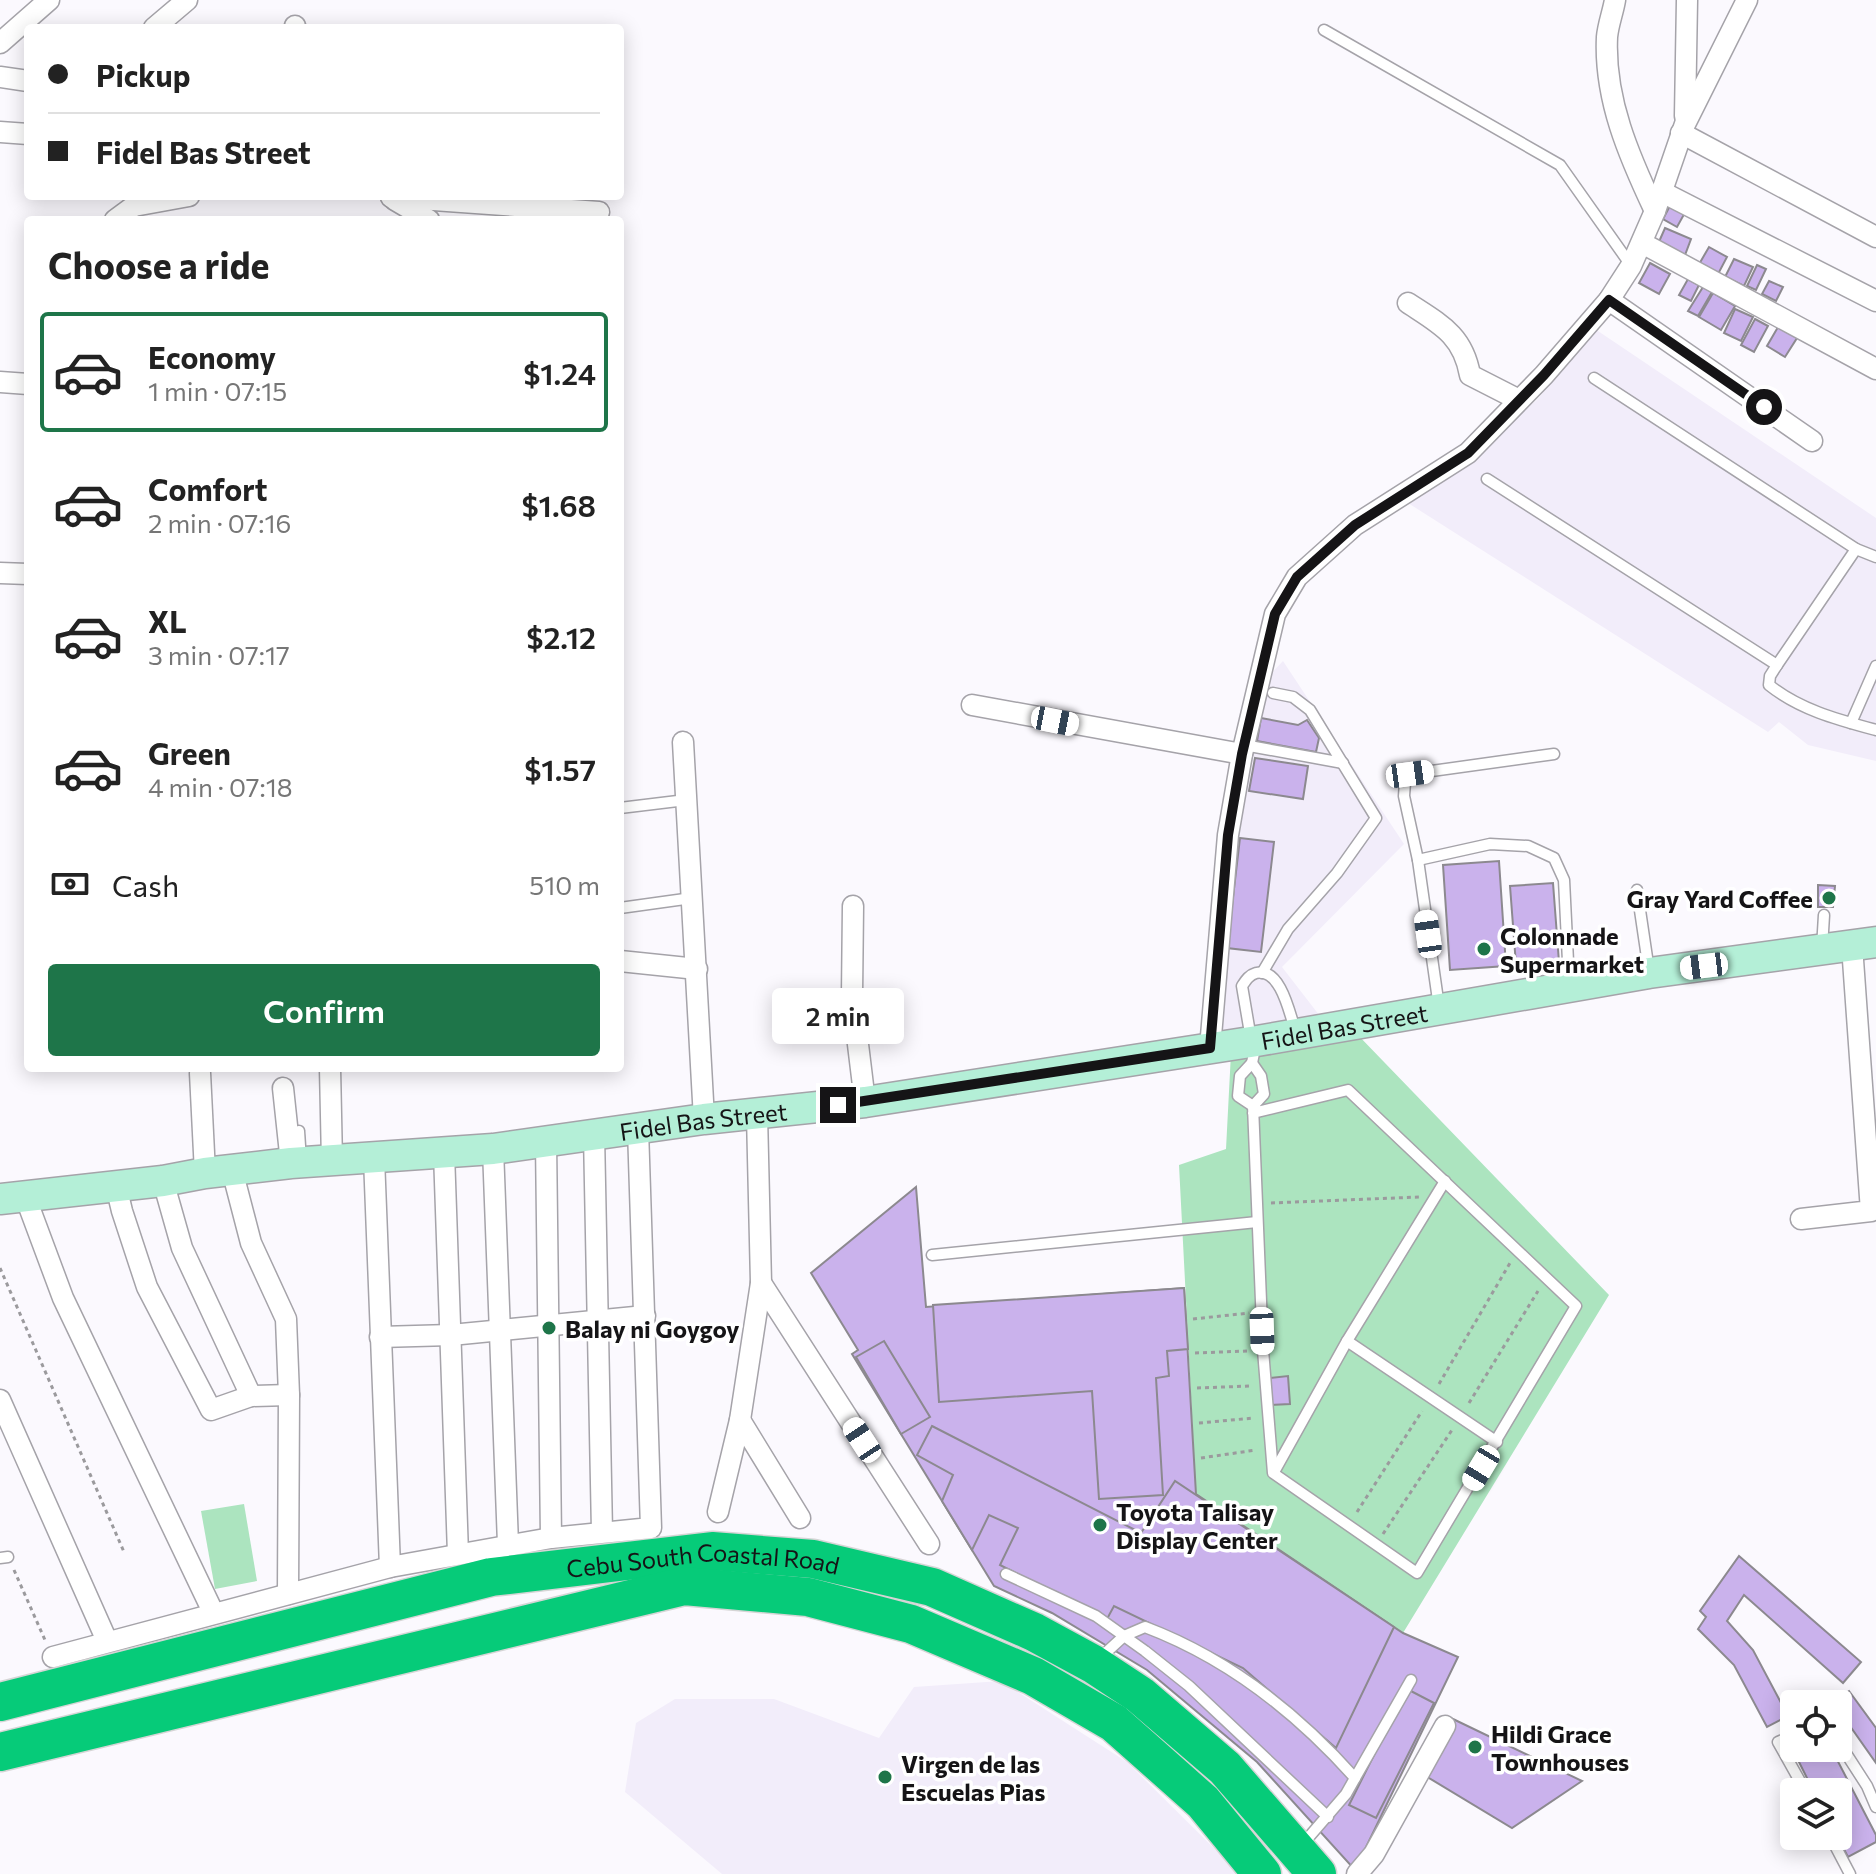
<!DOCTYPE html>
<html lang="en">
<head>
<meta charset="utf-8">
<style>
  :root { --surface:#fff; --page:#f6f6f6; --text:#222; --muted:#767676; --line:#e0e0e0; --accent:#1e7549 }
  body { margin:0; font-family:Commissioner,sans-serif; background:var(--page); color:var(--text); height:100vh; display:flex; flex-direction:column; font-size:30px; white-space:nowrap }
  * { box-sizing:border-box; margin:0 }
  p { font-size:26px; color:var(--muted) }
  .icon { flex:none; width:44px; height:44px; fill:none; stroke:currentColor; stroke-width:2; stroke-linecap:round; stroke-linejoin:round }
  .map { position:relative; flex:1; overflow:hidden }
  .drawer { position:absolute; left:24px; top:216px; width:600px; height:856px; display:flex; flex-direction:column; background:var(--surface); border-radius:8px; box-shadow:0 4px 20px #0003 }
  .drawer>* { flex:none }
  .top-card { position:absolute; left:24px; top:24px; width:600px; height:176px; border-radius:8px; box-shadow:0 4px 20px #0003; display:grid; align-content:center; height:176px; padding:0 24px; background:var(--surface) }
  .tools { position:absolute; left:1780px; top:1690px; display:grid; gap:16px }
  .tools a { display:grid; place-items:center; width:72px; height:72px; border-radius:8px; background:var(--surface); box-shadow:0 4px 20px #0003; font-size:40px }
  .end { position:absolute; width:36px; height:36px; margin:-18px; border:10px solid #151416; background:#fff; box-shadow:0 0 0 4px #fff }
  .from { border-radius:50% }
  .bubble { position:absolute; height:56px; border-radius:8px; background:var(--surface); box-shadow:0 4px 20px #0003; font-size:26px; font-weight:600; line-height:56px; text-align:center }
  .car { position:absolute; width:24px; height:48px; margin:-24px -12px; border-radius:10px; box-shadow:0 0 6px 2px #0007; background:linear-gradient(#fff 24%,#345 0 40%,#fff 0 76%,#345 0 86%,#fff 0) }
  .top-card b { display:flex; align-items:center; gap:28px; height:76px; font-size:30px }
  .top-card b+b { border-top:2px solid var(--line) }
  .top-card i { width:20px; height:20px; background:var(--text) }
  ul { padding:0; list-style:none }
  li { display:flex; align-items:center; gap:24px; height:120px; margin:0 16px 12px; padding:0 8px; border:4px solid transparent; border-radius:8px }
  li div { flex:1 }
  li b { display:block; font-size:30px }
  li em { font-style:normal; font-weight:600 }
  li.current { border-color:var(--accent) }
  li>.icon { width:72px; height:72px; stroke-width:1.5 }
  h2 { padding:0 24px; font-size:36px; line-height:96px }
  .pay { display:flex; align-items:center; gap:20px; height:88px; padding:0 24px; font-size:30px }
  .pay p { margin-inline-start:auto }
  .primary-button { display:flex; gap:16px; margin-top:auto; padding:16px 24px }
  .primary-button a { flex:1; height:92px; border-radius:8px; background:var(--accent); color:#fff; font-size:32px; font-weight:600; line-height:92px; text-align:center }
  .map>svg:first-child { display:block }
  .built { fill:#f2edfa }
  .green { fill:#ace4bf }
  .building { fill:#cab2ec; stroke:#8c898f; stroke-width:2 }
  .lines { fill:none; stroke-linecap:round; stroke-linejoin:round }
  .lane-casing { stroke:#a5a3a9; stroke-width:13 }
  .street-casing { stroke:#a5a3a9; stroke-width:23 }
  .secondary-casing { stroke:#a5a3a9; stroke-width:33 }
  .highway-casing { stroke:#d5d5d5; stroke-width:41 }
  .path { stroke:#9b9a9d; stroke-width:3; stroke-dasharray:4 4; stroke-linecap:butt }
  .lane { stroke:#fff; stroke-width:10 }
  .street { stroke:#fff; stroke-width:20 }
  .secondary { stroke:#b4efd7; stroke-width:30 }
  .highway { stroke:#06cb79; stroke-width:38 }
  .route { stroke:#151416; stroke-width:10 }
  .poi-dot { fill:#1e7549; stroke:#fff; stroke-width:3 }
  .labels { text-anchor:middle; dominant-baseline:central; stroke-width:7; stroke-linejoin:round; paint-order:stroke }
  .poi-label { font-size:24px; font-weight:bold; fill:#151416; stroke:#fff; text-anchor:start }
  .street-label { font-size:24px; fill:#151416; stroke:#fff }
</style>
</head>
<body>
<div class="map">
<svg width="1876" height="1874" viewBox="0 0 1876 1874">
  <rect width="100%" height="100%" fill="#fbf9fe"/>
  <g class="built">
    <polygon points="1595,329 1876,518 1876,761 1808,745 1779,722 1768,732 1408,503 1537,400"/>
    <polygon points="1283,661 1404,844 1282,967 1323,1020 1215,1037 1232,867 1266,679"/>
    <polygon points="1001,1681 1127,1762 1240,1874 722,1874 625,1792 636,1723 675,1699 774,1699 879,1738 914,1687"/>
  </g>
  <g class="green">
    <polygon points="1356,1033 1609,1295 1403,1633 1196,1494 1179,1165 1226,1149 1231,1053"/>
    <polygon points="244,1504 257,1581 215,1589 201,1511"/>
  </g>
  <g class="building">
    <polygon points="1672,202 1687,209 1677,227 1663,219"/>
    <polygon points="1665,228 1691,239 1685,255 1658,244"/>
    <polygon points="1709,247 1727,257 1717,276 1698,266"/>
    <polygon points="1734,259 1753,267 1744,286 1725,277"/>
    <polygon points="1650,263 1670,274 1659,294 1639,283"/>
    <polygon points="1757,265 1766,269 1756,290 1747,286"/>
    <polygon points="1688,279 1699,285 1691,301 1679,295"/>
    <polygon points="1769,281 1783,287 1776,301 1762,294"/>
    <polygon points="1703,287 1712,292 1698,316 1688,311"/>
    <polygon points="1713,293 1735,306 1721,330 1699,317"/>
    <polygon points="1735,309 1753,317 1741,341 1724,333"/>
    <polygon points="1755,319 1768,326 1754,352 1741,345"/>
    <polygon points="1778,327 1797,338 1785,357 1767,346"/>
    <polygon points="1261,718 1298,725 1307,720 1319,738 1316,752 1257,741"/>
    <polygon points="1255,758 1308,766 1303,799 1249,791"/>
    <polygon points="1240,838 1274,842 1261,952 1227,948"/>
    <polygon points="1499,861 1506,966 1450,970 1443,865"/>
    <polygon points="1553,883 1559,962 1516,965 1510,886"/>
    <polygon points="1818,885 1835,886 1833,907 1818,907"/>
    <polygon points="916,1187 926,1307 1184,1288 1196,1494 1403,1633 1458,1657 1355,1870 1257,1762 1147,1670 1052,1613 994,1586 852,1354 858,1350 811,1273"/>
    <polygon points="1184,1288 1188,1349 1167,1351 1169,1376 1156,1378 1163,1495 1099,1499 1092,1391 939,1402 933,1305"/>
    <polygon points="884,1341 930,1417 901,1434 856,1357"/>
    <polygon points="1288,1376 1290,1404 1270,1405 1269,1378"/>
    <polygon points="932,1426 1141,1533 1175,1481 1394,1627 1336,1748 1243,1668 1114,1606 1107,1619 1000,1565 1018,1528 989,1515 972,1550 942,1501 953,1475 917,1455"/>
    <polygon points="1739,1556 1861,1662 1843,1683 1744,1595 1727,1621 1753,1650 1788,1716 1767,1727 1734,1665 1698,1629 1706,1617 1700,1611"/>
    <polygon points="1407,1689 1434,1703 1376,1818 1349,1805"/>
    <polygon points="1849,1691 1876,1728 1876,1763 1838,1709 1838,1704 1833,1702"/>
    <polygon points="1453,1719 1582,1781 1512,1828 1424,1775"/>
    <polygon points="1816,1748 1831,1748 1876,1835 1876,1842 1848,1857 1837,1836 1838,1792 1814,1792 1797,1758"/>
  </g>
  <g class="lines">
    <defs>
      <g id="lane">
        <polyline points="1324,30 1560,165 1630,264"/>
        <polyline points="1594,378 1856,549 1876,557"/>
        <polyline points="1487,479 1777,665"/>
        <path d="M1856,549L1777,665L1770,676L1769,685C1800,710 1839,720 1876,730"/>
        <polyline points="1851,723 1876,666"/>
        <polyline points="1244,745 1343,763"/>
        <polyline points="620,808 686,800"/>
        <polyline points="1418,860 1490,844 1528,846 1554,858 1564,880 1569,982"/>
        <polyline points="1637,890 1649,971"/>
        <polyline points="620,908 692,898"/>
        <polyline points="1822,948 1824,915"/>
        <polyline points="1262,973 1288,929 1337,873 1376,818 1310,710 1293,697 1273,693"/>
        <polyline points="1439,1007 1418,860 1404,796 1405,782 1410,774 1554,754"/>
        <path d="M1251,1039L1242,986C1246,980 1249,975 1256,973C1281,967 1290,1015 1296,1033"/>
        <polyline points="1252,1063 1240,1076 1238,1096 1253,1106"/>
        <polyline points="1253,1113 1348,1090 1576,1306 1417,1573 1273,1473 1263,1350 1253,1106 1264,1094 1261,1076 1252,1063 1256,1043"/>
        <polyline points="299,1131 301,1161"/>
        <polyline points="932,1255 1257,1222"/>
        <polyline points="1347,1341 1497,1442"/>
        <polyline points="1274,1472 1347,1341 1445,1181"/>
        <polyline points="0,1558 8,1557"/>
        <polyline points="1006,1574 1096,1616 1145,1651 1189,1686 1328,1817"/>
        <path d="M1099,1659L1124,1636L1145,1627C1227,1658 1297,1713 1355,1778L1346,1794L1302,1845"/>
        <polyline points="1794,1735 1778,1742 1806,1792"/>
        <polyline points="1838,1741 1867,1786 1876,1807"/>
        <polyline points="1355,1778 1411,1680"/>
        <polyline points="1830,1836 1850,1874"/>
      </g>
      <g id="street">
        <path d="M1615,0C1613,12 1608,25 1607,37C1604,99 1629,156 1655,211"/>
        <polyline points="154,28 187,0"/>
        <polyline points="295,28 295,26"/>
        <polyline points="0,43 49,0"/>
        <polyline points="0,77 28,81"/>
        <polyline points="1685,116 1687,0"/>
        <polyline points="0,132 28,134"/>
        <polyline points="1681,133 1876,237"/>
        <polyline points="1662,192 1876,301"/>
        <polyline points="391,197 599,212"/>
        <polyline points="395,200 429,220"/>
        <polyline points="115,220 134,206 189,196"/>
        <polyline points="1642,243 1876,369"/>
        <polyline points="1609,300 1812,441"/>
        <path d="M1408,303C1440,324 1463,335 1470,375L1519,400"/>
        <polyline points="0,382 28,384"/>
        <polyline points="0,573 28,574"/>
        <polyline points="972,705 1242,754"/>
        <polyline points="683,742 704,1119"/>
        <polyline points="853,906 852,995 865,1102"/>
        <polyline points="620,961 697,969"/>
        <polyline points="1210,1048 1228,835 1242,754 1275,614 1297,577 1355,525 1468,453 1544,375 1609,300 1631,266 1655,211 1685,124 1747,0"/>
        <polyline points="330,1068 332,1162"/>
        <polyline points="200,1073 205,1173"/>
        <polyline points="283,1088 291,1163"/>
        <polyline points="594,1134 602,1532"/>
        <polyline points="546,1141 551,1538"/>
        <polyline points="493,1149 508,1544"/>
        <polyline points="444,1153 458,1554"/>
        <polyline points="374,1158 390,1567"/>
        <polyline points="232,1170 251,1243 286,1319 289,1395 288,1594"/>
        <polyline points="163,1181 182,1248 251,1396 289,1395"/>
        <polyline points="116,1186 122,1211 147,1287 211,1410 251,1396"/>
        <polyline points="25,1196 63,1298 213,1612"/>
        <polyline points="1801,1219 1871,1211 1852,946"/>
        <polyline points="761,1283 929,1544"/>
        <polyline points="380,1337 451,1335 645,1316"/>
        <polyline points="0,1400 107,1641"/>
        <polyline points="740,1420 800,1518"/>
        <polyline points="718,1512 740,1420 761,1283 757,1115"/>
        <polyline points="53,1657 390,1567 551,1538 651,1528 638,1129"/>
        <polyline points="1357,1874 1374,1854 1445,1726"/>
      </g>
      <g id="secondary">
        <path id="s1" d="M0,1199L163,1181L205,1173L291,1163L493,1149L704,1119L865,1102L1257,1041L1649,973L1876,942"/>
      </g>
      <g id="highway">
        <path id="s2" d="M0,1702L491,1577L712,1551L813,1559L932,1587L1034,1632L1093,1664L1140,1695L1225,1768L1317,1874"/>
        <polyline points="0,1752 684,1586 808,1597 911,1624 1033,1676 1114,1723 1203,1802 1262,1874"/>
      </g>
    </defs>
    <use href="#lane" class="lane-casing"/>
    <use href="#street" class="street-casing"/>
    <use href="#secondary" class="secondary-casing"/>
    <use href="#highway" class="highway-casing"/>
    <g class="path">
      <polyline points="1271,1203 1419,1197"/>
      <polyline points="0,1268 124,1552"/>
      <polyline points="1193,1319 1249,1313"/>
      <polyline points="1195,1353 1247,1351"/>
      <polyline points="1439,1384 1510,1263"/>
      <polyline points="1197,1388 1250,1386"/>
      <polyline points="1469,1403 1538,1291"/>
      <polyline points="1199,1423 1254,1418"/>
      <polyline points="1201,1458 1256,1450"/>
      <polyline points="1357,1512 1422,1411"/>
      <polyline points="1383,1534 1452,1430"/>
      <polyline points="14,1570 45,1640"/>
    </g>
    <use href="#lane" class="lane"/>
    <use href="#street" class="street"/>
    <use href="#secondary" class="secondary"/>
    <use href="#highway" class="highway"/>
  </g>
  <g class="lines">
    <polyline class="route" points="838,1105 1210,1048 1228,835 1242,754 1275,614 1297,577 1355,525 1468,453 1544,375 1609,300 1764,407"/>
  </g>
  <g class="poi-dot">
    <circle cx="1829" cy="898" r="8"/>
    <circle cx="1484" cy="949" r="8"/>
    <circle cx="549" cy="1328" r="8"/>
    <circle cx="1100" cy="1525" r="8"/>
    <circle cx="1475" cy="1747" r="8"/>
    <circle cx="885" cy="1777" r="8"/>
  </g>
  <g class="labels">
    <g class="poi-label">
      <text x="1813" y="898" text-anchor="end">Gray Yard Coffee</text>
      <text x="1500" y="935">Colonnade<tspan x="1500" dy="28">Supermarket</tspan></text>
      <text x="565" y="1328">Balay ni Goygoy</text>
      <text x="1116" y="1511">Toyota Talisay<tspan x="1116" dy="28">Display Center</tspan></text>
      <text x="1491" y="1733">Hildi Grace<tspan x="1491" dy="28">Townhouses</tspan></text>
      <text x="901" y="1763">Virgen de las<tspan x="901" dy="28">Escuelas Pias</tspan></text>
    </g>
    <g class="street-label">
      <text stroke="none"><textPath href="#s1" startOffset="1356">Fidel Bas Street</textPath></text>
      <text stroke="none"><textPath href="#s1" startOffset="708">Fidel Bas Street</textPath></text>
      <text stroke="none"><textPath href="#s2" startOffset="720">Cebu South Coastal Road</textPath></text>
    </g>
  </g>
</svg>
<div class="tools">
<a><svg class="icon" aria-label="locate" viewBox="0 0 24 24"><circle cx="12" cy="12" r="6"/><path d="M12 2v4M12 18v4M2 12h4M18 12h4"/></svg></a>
<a><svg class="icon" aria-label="layers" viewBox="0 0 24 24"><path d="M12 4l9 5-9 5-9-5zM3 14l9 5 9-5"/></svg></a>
</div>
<i class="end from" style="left:1764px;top:407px"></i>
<i class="end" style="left:838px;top:1105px"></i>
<div class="bubble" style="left:772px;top:988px;width:132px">2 min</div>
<i class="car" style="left:1055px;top:721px;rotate:101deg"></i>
<i class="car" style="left:1410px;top:774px;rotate:82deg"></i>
<i class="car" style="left:1428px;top:934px;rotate:352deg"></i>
<i class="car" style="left:1704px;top:966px;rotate:263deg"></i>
<i class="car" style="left:1262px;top:1331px;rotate:178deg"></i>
<i class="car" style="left:862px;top:1440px;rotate:327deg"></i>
<i class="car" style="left:1481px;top:1468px;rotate:211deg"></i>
<div class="top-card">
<b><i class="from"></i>Pickup</b>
<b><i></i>Fidel Bas Street</b>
</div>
<section class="drawer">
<h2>Choose a ride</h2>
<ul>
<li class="current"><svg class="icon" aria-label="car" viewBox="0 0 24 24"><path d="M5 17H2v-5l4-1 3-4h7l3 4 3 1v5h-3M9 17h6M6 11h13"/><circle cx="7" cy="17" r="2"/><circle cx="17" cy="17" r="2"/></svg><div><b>Economy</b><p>1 min · 07:15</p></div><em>$1.24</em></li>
<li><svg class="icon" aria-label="car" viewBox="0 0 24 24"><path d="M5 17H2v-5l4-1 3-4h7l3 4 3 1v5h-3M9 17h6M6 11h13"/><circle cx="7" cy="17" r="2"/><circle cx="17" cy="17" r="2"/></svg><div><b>Comfort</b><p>2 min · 07:16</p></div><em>$1.68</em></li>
<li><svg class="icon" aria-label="car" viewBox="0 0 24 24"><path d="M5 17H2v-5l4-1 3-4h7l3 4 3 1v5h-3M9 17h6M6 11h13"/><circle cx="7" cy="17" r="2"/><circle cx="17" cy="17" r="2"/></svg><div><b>XL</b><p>3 min · 07:17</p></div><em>$2.12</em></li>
<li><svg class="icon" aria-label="car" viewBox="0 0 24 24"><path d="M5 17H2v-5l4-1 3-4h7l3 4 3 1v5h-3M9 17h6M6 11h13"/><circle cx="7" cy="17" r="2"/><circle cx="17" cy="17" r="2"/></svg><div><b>Green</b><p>4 min · 07:18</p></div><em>$1.57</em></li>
</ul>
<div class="pay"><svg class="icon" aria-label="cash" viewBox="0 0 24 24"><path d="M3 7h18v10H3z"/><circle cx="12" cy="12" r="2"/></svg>Cash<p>510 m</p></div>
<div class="primary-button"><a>Confirm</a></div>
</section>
</div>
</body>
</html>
